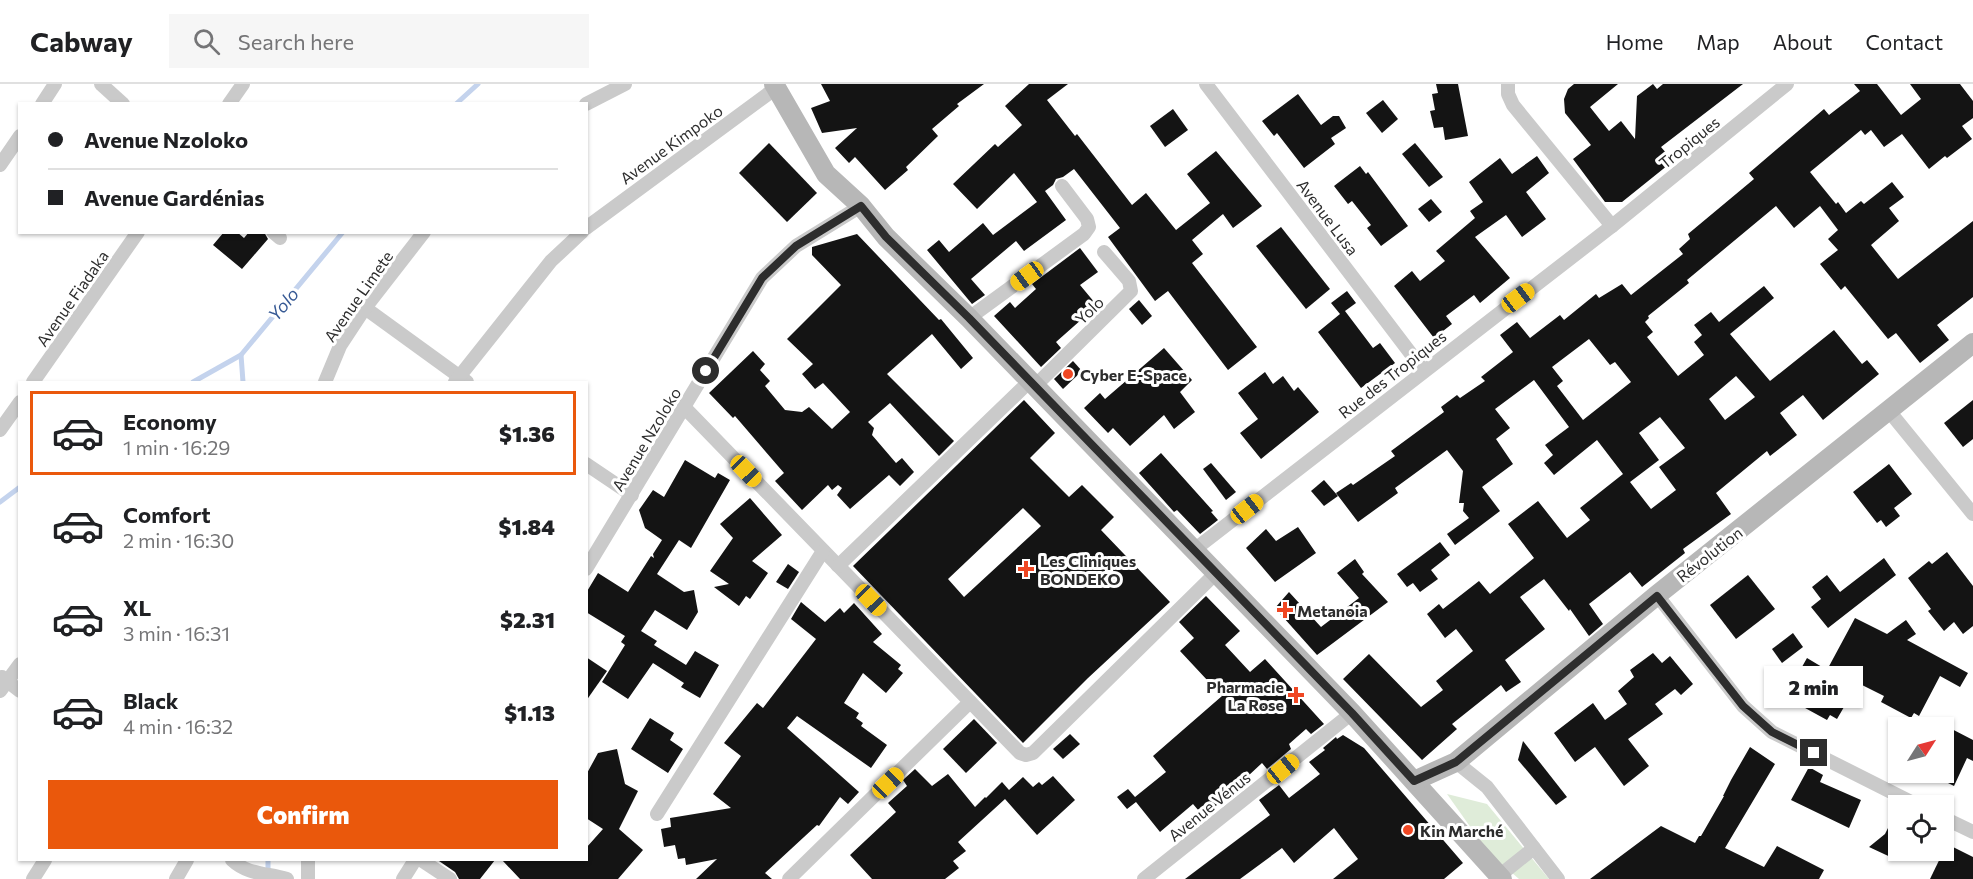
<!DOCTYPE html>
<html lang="en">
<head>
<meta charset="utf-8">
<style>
  :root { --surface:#fff; --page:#f6f6f6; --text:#202124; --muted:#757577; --line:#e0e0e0; --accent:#ea580c }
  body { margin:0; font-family:Commissioner,sans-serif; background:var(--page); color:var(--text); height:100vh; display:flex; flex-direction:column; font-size:22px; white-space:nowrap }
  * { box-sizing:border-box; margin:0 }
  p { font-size:20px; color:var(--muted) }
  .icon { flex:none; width:33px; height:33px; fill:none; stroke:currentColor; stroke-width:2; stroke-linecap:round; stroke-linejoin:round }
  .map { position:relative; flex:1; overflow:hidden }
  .side { position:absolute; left:18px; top:297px; width:570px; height:480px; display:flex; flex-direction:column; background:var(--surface); border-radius:0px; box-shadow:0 2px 4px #0004 }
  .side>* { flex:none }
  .banner { position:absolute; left:18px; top:18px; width:570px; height:132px; border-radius:0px; box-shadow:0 2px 4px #0004; display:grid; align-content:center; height:132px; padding:0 30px; background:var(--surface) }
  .needle { width:39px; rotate:54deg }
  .controls { position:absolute; left:1888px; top:633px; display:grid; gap:12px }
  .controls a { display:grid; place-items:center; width:66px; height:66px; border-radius:0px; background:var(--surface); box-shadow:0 2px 4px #0004; font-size:30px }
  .end { position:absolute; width:27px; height:27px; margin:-14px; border:8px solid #2d2d2d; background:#fff; box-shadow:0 0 0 3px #fff }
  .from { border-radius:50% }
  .bubble { position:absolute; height:42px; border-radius:0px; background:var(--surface); box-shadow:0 2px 4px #0004; font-size:20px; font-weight:800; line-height:42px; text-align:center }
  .car { position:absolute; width:18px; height:36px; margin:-18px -9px; border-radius:8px; box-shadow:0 0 4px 2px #0007; background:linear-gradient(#f5c518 24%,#345 0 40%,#f5c518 0 76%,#345 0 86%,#f5c518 0) }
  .banner b { display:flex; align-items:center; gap:21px; height:57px; font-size:22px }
  .banner b+b { border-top:2px solid var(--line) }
  .banner i { width:15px; height:15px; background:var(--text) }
  ul { padding:10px 0 0; list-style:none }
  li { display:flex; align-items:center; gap:18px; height:84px; margin:0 12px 9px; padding:0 18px; border:3px solid transparent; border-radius:0px }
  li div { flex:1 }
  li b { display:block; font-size:22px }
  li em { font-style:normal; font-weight:800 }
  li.selected { border-color:var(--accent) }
  li>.icon { width:54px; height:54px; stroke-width:1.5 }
  .button { display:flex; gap:12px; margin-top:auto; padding:12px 30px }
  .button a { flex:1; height:69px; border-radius:0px; background:var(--accent); color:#fff; font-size:24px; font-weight:800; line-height:69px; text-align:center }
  header { display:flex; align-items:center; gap:36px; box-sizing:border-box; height:84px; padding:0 30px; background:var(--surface); border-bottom:2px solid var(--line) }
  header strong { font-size:28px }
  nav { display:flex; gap:33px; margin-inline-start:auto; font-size:21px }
  .search { width:420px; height:54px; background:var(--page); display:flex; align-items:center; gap:15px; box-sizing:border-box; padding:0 21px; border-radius:0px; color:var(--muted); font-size:22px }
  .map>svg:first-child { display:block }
  .green { fill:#dfecd9 }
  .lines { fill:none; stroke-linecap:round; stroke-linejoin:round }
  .stream { stroke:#c4d3ed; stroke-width:5 }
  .building { fill:#141414; fill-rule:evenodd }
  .street { stroke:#cacaca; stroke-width:14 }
  .secondary { stroke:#b7b7b7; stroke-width:20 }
  .route { stroke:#2d2d2d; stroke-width:8 }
  .poi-dot { fill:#f04723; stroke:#fff; stroke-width:2 }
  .labels { text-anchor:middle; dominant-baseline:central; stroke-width:6; stroke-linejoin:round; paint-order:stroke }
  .street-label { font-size:16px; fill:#2d2d2d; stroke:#fff }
  .poi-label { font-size:16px; font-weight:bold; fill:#2d2d2d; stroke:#fff; text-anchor:start }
  .water-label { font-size:18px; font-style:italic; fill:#365994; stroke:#fff }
</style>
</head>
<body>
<header>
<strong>Cabway</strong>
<div class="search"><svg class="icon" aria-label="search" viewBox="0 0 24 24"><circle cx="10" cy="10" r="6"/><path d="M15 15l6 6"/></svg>Search here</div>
<nav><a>Home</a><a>Map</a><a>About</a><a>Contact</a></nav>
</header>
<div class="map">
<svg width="1973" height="795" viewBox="0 0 1973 795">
  <rect width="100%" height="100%" fill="#fff"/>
  <polygon class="green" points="1447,710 1487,720 1549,795 1519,795 1488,768"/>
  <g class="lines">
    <g class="stream">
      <polyline points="456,20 478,0"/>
      <polyline points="193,298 241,271"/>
      <polyline points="243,298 241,271 343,148"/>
      <polyline points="0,418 20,403"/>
      <polyline points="268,776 268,790"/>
    </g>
  </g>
  <g class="building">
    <polygon points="821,0 984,0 957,20 959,22 932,45 938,52 906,83 908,86 885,106 855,73 849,79 835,64 857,44 822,49 811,24 830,17"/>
    <polygon points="1029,0 1068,0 1047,16 1075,52 1077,50 1132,121 1146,109 1176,146 1210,119 1187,90 1216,67 1262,122 1233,144 1223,130 1192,156 1203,170 1192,179 1257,263 1228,286 1168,207 1155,217 1108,153 1120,144 1074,85 1063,93 1056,95 1053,101 1045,107 1066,136 1024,167 1016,157 971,195 985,211 972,220 927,166 939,156 949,168 983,139 993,151 1037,118 1014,89 977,125 953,100 995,60 998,63 1022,41 1005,22"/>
    <polygon points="1436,0 1458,0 1468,52 1445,56 1443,43 1434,44 1430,27 1435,26 1432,10 1438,9"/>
    <polygon points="1574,0 1618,0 1590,23 1609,47 1621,37 1635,55 1637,12 1653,0 1657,5 1663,0 1743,0 1661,63 1673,77 1622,118 1605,118 1573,75 1591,61 1565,29 1564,15 1568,5"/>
    <path d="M1854,0H1877L1901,31L1921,15L1910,0H1960L1973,17V34L1962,42L1972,55L1947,74L1945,72L1929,85L1902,50L1884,63L1871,46L1865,51L1861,46L1810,88L1836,120L1838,118L1846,129L1861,117L1864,120L1892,98L1904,113L1889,124L1899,137L1871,161L1898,195L1973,137V213L1937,241L1949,256L1920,279L1896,249L1888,255L1845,202L1841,206L1820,180L1838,166L1828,155L1838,146L1820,122L1794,144L1776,122L1687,196L1689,199L1648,232L1649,234L1645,238L1653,248L1647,253L1678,292L1704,271L1694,258L1702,251L1694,241L1711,228L1719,238L1764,202L1774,214L1730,250L1770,297L1834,246L1862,280L1867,276L1879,290L1823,336L1803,311L1780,329L1797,351L1770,372L1767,367L1716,409L1731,430L1683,465L1685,469L1642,503L1630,488L1589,520L1603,540L1589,552L1570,525L1569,527L1544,495L1520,513L1545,545L1505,576L1521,598L1506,608L1501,601L1452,640L1457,645L1422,676L1343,595L1369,570L1421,623L1443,606L1436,597L1473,567L1456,545L1445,554L1427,530L1439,520L1443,525L1479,497L1490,510L1534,474L1508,440L1538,417L1567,454L1590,436L1580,424L1623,390L1597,356L1554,391L1544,379L1553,371L1545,361L1569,343L1534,296L1495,325L1510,344L1496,355L1513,380L1482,403L1500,427L1455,461L1447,450L1469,434L1463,427L1464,419H1459L1463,387L1447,366L1395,404L1398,409L1358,438L1336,409L1351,399L1353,401L1395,372L1391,367L1444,328L1441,323L1457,311L1460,314L1485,297L1481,293L1513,268L1500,251L1517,238L1530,254L1560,231L1564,236L1596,210L1599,214L1622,200L1631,211L1683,170L1679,165L1690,155L1688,150L1754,95L1749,89L1824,25L1829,31L1860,7ZM1589,255L1610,281L1615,278L1631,298L1583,336L1557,302L1563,297L1552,283ZM1736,292L1755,313L1725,336L1709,315ZM1660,333L1685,364L1659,383L1676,406L1651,425L1630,398L1659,376L1639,349Z"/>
    <polygon points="1298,10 1321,41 1333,32 1339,32 1346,44 1331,54 1335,60 1304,84 1277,49 1274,52 1262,37"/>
    <polygon points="1383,16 1398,35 1382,49 1366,29"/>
    <polygon points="1173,25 1188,46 1165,63 1150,42"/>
    <polygon points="769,59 817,109 787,138 739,89"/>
    <polygon points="1415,59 1443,93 1429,103 1402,70"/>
    <polygon points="1537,72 1549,89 1526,108 1546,135 1522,153 1506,131 1475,153 1510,194 1480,219 1474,211 1446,232 1452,240 1434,254 1394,202 1412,187 1420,197 1445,177 1436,167 1475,134 1470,127 1483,118 1469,98 1500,74 1512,90"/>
    <polygon points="1360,82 1366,90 1368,88 1408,142 1381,162 1367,144 1371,141 1352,117 1348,120 1334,102"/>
    <polygon points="1431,115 1442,128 1429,138 1418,125"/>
    <polygon points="1281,143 1330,205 1306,225 1256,162"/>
    <polygon points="224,148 237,148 244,154 249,148 264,148 268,155 242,185 213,161"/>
    <polygon points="857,150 939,236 941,235 973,274 961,285 932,250 887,290 954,357 939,372 890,319 868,338 874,344 872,351 896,379 902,374 914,388 900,402 889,391 850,425 837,411 842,404 838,401 832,406 828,401 802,426 775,397 784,389 735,332 733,334 709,309 753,267 765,280 760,286 770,297 765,302 785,326 802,328 809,323 832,345 850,328 823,299 815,305 802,290 813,280 787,255 841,201 812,171 812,163"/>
    <polygon points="1080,164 1098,188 1080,201 1100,225 1085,239 1082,235 1056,258 1061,264 1041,283 994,232 1010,218 1015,224 1036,205 1032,200"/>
    <polygon points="1347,207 1356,219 1345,227 1373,264 1380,259 1395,279 1361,304 1318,248 1340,230 1331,219"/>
    <polygon points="1139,216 1152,232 1142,241 1129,225"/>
    <polygon points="1164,264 1192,296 1180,308 1195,328 1174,345 1164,331 1130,362 1113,344 1108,349 1084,324 1100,309 1105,315"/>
    <polygon points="1073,277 1082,287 1063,305 1054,295"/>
    <polygon points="1265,288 1273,300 1283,292 1294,307 1298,303 1319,328 1261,375 1240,349 1258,335 1238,309"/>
    <path d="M1024,316L1055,349L1030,374L1069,413L1082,401L1114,433L1101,446L1170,518L1088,594L1023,659L853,482ZM1023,424L1041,442L964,513L948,495Z"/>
    <polygon points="1973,316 1973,355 1963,363 1944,339"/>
    <polygon points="1161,369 1213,427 1211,428 1218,436 1200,450 1177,426 1174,428 1139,389"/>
    <polygon points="685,376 715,394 718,389 730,396 691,464 679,456 657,490 684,508 694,506 698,528 687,546 655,526 641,547 657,557 654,561 686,581 695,567 719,581 700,614 681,603 684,599 653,579 628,615 602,598 625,561 621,558 625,552 586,528 586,509 598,489 628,508 651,472 654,474 653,470 662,456 645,444 639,426 653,406 664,413"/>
    <polygon points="1211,379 1236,408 1226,416 1203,385"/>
    <polygon points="1889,380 1912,410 1894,424 1900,432 1886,443 1881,436 1877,439 1853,408"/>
    <polygon points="1324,396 1338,412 1324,422 1311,407"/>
    <polygon points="750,414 782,451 752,477 768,489 750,515 746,512 739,522 714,503 729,500 710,487 733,454 720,440"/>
    <polygon points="1298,443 1316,469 1275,498 1246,464 1266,445 1276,457"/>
    <polygon points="1440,458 1450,471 1431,486 1438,495 1420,508 1413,499 1407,503 1397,490"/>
    <polygon points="1947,468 1973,502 1973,542 1963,550 1954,538 1944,547 1928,527 1931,525 1908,494 1929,477 1932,480"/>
    <polygon points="1884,474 1896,491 1828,544 1811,523 1821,515 1812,503 1827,491 1840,508"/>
    <polygon points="1355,475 1364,488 1362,490 1388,518 1317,571 1275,524 1289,508 1321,543 1359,514 1337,489"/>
    <polygon points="788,480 799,488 788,505 776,498"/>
    <polygon points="1748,491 1775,525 1736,555 1710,521"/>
    <polygon points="1206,512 1240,547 1225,561 1250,588 1265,575 1324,640 1311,650 1306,645 1289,660 1291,665 1267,685 1262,679 1204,733 1193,720 1160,748 1136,718 1127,725 1117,713 1128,705 1135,713 1166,688 1153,672 1222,612 1180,567 1194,554 1179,538"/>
    <polygon points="801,518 825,538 840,524 844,529 854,519 882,550 873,558 901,581 898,585 903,589 886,609 863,589 844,619 859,629 856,634 863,639 861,642 887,661 871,684 797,632 787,644 859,708 848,720 840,713 819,742 817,741 765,789 772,795 696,795 717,775 686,781 685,774 678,775 675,761 664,763 661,745 671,743 670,734 731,724 713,710 741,672 724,659 757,619 763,624 816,555 791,535"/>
    <polygon points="1855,534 1887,550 1906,536 1916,550 1907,556 1968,589 1960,603 1940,592 1919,632 1914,629 1911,634 1881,618 1884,612 1858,599 1837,635 1830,631 1827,636 1785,613 1807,574 1827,586"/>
    <polygon points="1793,549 1803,563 1782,579 1772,565"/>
    <polygon points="1653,569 1662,579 1670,572 1693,600 1681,611 1675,605 1655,620 1663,630 1628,655 1649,682 1624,702 1595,663 1575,678 1554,649 1593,619 1605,636 1627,620 1618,607 1634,593 1630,586"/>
    <polygon points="586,573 607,587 586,617"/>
    <polygon points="650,634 674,649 670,656 683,665 668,689 631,665"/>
    <polygon points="974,635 997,659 966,689 943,665"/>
    <polygon points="1944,641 1973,656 1973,677 1967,674 1954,702 1944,697"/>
    <polygon points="1070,650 1080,660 1063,675 1053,665"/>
    <polygon points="1343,651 1364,664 1463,779 1444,795 1333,795 1358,775 1334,744 1294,779 1282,764 1240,795 1185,795 1270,731 1259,716 1279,701 1289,714 1320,690 1309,678 1325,666 1323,664 1336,653 1337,655"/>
    <polygon points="1523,657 1567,713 1556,721 1518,676"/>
    <polygon points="1750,663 1775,680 1725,764 1764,783 1777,762 1824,786 1819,795 1590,795 1661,742 1695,759 1699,752 1701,752 1724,712 1723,712 1731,696"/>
    <polygon points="617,665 625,700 638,707 619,745 643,766 618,795 520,795 502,776 586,776 586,764 603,745 586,734 586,691 598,669"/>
    <polygon points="1809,683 1823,691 1820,698 1861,716 1849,744 1791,716"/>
    <polygon points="915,685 932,702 948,690 975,723 985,713 986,714 1002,698 1009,706 1023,693 1033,703 1039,698 1042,701 1053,692 1075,716 1037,751 1005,715 958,758 966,767 953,777 959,784 945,795 872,795 850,771 896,728 888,719 907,702 903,696"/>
    <polygon points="1899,722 1899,777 1869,763 1885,750"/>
    <polygon points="1947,760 1973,773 1973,795 1930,795"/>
    <polygon points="440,776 495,776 480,795 459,795 455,788 439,777"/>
  </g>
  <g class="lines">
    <g class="street">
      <polyline points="101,0 123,20"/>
      <polyline points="1206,0 1424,287"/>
      <polyline points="1508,0 1508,10 1513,21 1612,142"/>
      <polyline points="42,20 55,0"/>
      <polyline points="229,20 243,0"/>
      <polyline points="586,20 625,0"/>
      <polyline points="0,81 20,52"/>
      <polyline points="586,144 776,4"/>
      <polyline points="273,148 280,154"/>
      <polyline points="365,224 467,298"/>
      <polyline points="969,234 1084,150 1089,143 1087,135 1062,102"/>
      <polyline points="33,298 138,148"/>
      <polyline points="325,298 340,262 365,224 424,148"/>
      <polyline points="455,298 551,177 582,148"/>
      <polyline points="1035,302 1131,207 1129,197 1104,168"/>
      <polyline points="684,323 1020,669 1026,671 1033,669 1216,489"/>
      <polyline points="1889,327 1973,430"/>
      <polyline points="0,346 20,318"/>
      <polyline points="586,380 632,411"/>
      <polyline points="1194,466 1612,142 1787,0"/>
      <polyline points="838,482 1030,297"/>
      <polyline points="586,485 762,194 796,162 861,122"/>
      <polyline points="1657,511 1743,622 1772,648 1919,722"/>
      <polyline points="2,593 20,607"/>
      <polyline points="0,607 20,580"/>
      <polyline points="1456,678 1487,703 1558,795"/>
      <polyline points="657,730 823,467"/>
      <polyline points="1944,734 1973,748"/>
      <path d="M232,776C248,791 267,789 287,795"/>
      <polyline points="308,776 308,795"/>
      <polyline points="421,776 450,795"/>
      <polyline points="1499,792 1534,764"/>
      <polyline points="33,795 45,776"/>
      <polyline points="176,795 187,776"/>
      <polyline points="403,795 415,776"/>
      <polyline points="789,795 970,618"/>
      <polyline points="1144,795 1352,629"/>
    </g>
    <g class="secondary">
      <polyline points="774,0 826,90 861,122 886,153 969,234 1352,629 1502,795"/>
      <polyline points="1414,697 1456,678 1657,511 1973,259"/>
    </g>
  </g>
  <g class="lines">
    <polyline class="route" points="706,287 762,194 796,162 861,122 886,153 969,234 1352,629 1414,697 1456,678 1657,512 1743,622 1772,648 1814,669"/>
  </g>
  <g class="poi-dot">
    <circle cx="1068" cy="290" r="6"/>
    <path d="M1023 476h6v6h6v6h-6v6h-6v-6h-6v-6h6z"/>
    <path d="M1282 517h6v6h6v6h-6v6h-6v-6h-6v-6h6z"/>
    <path d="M1293 602h6v6h6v6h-6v6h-6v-6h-6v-6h6z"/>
    <circle cx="1408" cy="746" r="6"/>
  </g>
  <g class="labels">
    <g class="street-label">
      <text transform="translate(1689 58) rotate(-39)">Tropiques</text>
      <text transform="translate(671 60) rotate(-36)">Avenue Kimpoko</text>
      <text transform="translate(1328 133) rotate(53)">Avenue Lusa</text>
      <text transform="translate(358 212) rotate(-55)">Avenue Limete</text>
      <text transform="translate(72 214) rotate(-55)">Avenue Fiadaka</text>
      <text transform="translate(1089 226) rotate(-44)">Yolo</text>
      <text transform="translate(1392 290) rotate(-38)">Rue des Tropiques</text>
      <text transform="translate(646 355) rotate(-59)">Avenue Nzoloko</text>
      <text transform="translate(1709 470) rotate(-38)">Révolution</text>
      <text transform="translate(1209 722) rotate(-39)">Avenue Vénus</text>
    </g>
    <g class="poi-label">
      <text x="1080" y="290">Cyber E-Space</text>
      <text x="1040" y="476">Les Cliniques<tspan x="1040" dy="18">BONDEKO</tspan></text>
      <text x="1297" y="526">Metanoia</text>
      <text x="1284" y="602" text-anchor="end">Pharmacie<tspan x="1284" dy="18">La Rose</tspan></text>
      <text x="1420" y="746">Kin Marché</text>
    </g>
    <g class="water-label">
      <text transform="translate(283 220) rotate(-50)">Yolo</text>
    </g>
  </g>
</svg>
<div class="controls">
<a><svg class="needle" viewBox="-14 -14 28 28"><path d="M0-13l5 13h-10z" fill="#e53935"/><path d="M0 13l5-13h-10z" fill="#757577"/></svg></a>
<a><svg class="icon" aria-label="locate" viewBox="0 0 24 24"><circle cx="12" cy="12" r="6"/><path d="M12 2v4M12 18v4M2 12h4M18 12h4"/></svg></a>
</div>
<i class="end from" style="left:706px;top:287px"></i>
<i class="end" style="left:1814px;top:669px"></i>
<div class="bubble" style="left:1764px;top:582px;width:99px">2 min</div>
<i class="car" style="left:1027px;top:192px;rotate:234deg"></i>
<i class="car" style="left:1518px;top:214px;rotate:53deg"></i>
<i class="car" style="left:746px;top:387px;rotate:136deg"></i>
<i class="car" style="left:1247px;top:425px;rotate:52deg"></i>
<i class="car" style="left:871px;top:516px;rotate:136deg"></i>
<i class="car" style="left:1283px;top:685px;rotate:51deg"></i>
<i class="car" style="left:888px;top:699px;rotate:46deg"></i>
<div class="banner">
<b><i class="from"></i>Avenue Nzoloko</b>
<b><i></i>Avenue Gardénias</b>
</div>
<section class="side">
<ul>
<li class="selected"><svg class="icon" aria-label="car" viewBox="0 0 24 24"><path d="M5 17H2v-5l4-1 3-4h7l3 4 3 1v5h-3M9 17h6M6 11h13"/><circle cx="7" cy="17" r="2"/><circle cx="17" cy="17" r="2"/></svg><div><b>Economy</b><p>1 min · 16:29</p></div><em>$1.36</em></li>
<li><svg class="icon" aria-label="car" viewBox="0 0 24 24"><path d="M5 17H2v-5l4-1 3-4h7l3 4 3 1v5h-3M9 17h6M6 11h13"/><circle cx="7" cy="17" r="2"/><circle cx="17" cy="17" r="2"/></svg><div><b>Comfort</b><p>2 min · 16:30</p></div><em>$1.84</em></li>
<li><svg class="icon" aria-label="car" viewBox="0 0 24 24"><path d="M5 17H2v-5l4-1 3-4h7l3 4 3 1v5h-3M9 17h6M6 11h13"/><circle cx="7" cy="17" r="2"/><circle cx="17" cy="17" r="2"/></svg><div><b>XL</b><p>3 min · 16:31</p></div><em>$2.31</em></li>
<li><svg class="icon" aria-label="car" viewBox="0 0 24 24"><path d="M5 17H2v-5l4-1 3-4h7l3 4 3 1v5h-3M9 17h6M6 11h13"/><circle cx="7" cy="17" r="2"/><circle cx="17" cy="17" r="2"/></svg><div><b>Black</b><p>4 min · 16:32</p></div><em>$1.13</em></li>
</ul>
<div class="button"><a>Confirm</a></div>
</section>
</div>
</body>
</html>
